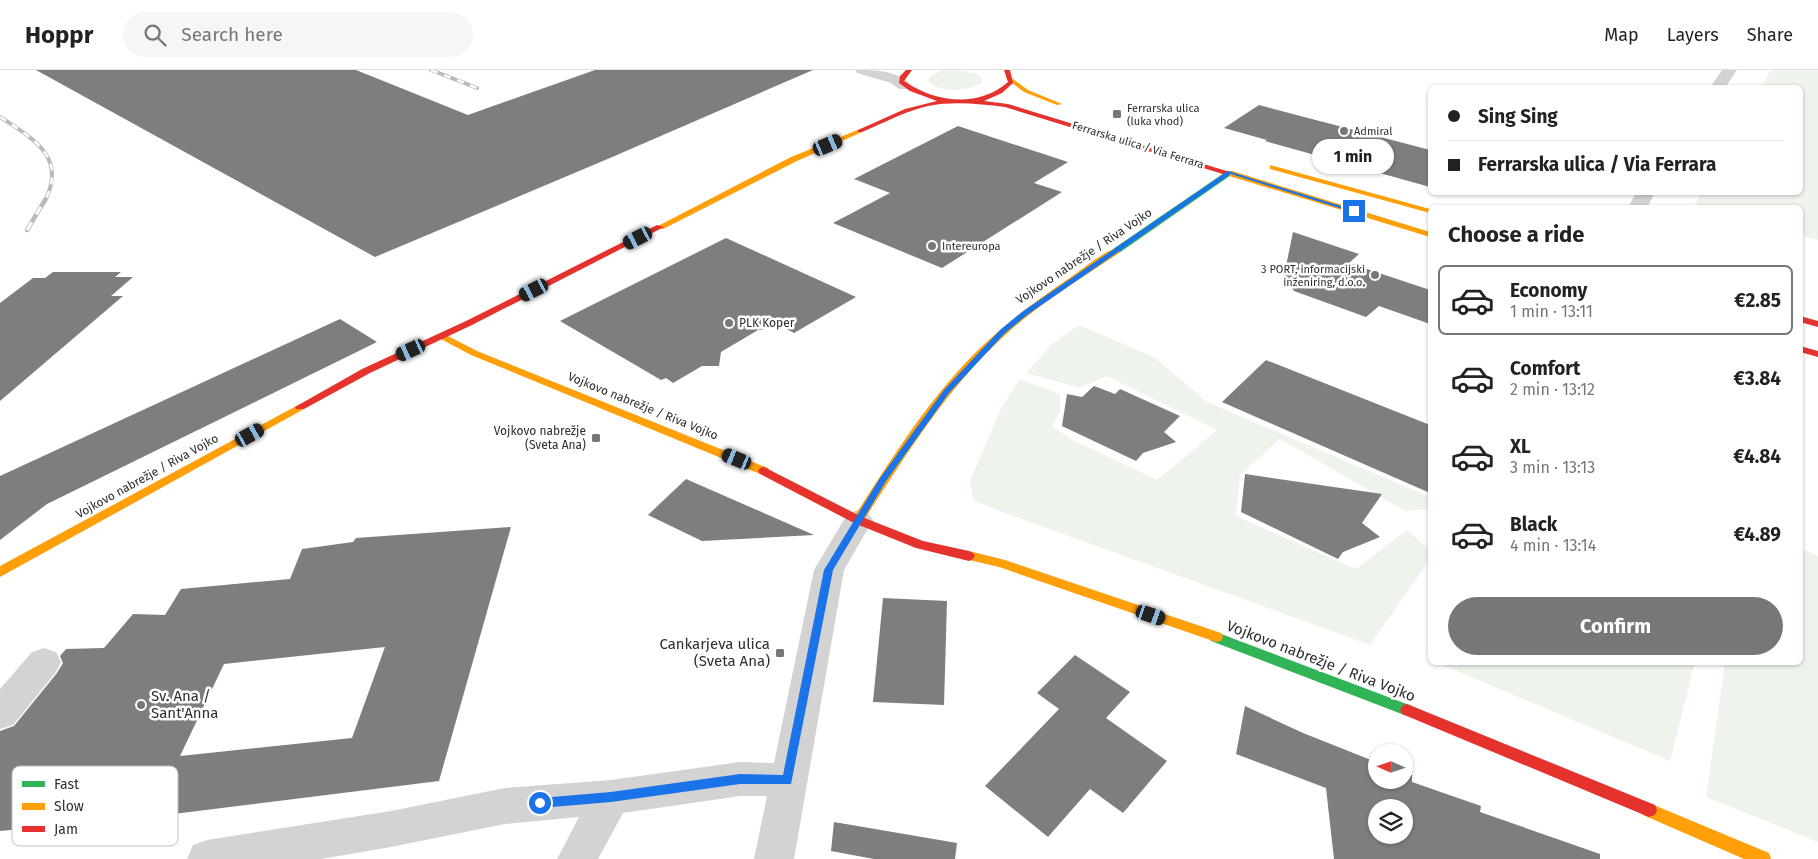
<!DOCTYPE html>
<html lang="en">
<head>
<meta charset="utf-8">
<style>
  :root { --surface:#fff; --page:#f6f6f6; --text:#222; --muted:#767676; --line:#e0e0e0; --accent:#777 }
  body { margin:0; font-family:"Fira Sans",sans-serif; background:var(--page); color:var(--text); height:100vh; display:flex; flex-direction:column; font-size:19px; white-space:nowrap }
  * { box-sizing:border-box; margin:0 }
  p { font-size:16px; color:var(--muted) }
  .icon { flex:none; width:28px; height:28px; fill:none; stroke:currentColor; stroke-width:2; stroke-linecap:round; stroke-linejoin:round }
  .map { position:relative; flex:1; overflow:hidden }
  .sheet { position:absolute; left:1428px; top:135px; width:375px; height:460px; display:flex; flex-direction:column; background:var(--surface); border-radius:8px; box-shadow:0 1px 4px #0004 }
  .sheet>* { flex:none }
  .banner { position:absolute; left:1428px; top:15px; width:375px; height:110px; border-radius:8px; box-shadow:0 1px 4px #0004; display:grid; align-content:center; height:110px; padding:0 20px; background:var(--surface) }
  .needle { width:32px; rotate:273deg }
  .buttons { position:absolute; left:1368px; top:674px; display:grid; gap:10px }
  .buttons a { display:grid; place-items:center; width:45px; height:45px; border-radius:50%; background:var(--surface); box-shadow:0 1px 4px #0004; font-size:25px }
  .end { position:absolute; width:22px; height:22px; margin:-11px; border:6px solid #1a73e8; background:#fff; box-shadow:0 0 0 2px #fff }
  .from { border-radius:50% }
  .bubble { position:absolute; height:35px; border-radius:18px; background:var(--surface); box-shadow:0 1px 4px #0004; font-size:16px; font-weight:700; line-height:35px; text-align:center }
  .car { position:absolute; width:15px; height:30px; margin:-15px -8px; border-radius:6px; box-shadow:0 0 4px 1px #0007; background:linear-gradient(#222 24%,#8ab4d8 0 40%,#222 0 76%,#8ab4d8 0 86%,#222 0) }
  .banner b { display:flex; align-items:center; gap:18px; height:48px; font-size:19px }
  .banner b+b { border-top:1px solid var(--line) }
  .banner i { width:12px; height:12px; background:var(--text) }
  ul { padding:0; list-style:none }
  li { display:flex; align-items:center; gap:15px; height:70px; margin:0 10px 8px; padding:0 10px; border:2px solid transparent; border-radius:8px }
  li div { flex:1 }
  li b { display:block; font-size:19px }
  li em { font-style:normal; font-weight:700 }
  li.active { border-color:var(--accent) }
  li>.icon { width:45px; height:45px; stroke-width:1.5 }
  h2 { padding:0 20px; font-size:22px; line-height:60px }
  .action { display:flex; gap:10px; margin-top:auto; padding:10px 20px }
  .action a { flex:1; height:58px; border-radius:30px; background:var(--accent); color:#fff; font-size:20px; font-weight:700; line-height:58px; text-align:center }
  header { display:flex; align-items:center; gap:30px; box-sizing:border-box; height:70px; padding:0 25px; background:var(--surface); border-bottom:1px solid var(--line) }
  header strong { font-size:24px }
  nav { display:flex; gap:28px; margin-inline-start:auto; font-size:18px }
  .search { width:350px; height:45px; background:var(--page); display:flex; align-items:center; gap:12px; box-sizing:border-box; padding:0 18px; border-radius:28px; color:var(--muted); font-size:19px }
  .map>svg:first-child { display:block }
  .green { fill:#eef4ec }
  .building { fill:#7e7e7e; fill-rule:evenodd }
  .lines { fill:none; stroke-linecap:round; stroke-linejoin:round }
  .street { fill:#d3d3d3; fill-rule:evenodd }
  .fast { fill:#30b455; fill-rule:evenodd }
  .slow { fill:#ff9f0a; fill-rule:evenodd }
  .jam { fill:#e5322d; fill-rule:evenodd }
  .rail-far1-casing { stroke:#bababa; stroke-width:4 }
  .rail-casing { stroke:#bababa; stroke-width:4.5 }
  .rail-far1 { stroke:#fff; stroke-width:2.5; stroke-dasharray:7; stroke-linecap:butt }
  .rail { stroke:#fff; stroke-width:3; stroke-dasharray:9; stroke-linecap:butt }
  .route { fill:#1a73e8 }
  .poi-dot { fill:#777; stroke:#fff; stroke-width:2 }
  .labels { text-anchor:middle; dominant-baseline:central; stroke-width:5; stroke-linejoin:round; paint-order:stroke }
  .far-poi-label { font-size:11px; fill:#2e2e2e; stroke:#fff; text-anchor:start }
  .far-street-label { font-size:11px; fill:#2e2e2e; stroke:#fff }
  .street-label { font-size:12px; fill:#2e2e2e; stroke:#fff }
  .poi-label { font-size:12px; fill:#2e2e2e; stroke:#fff; text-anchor:start }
  .near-poi-label { font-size:15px; fill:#2e2e2e; stroke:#fff; text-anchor:end }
  .near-street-label { font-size:15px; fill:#2e2e2e; stroke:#fff }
  .key { fill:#fff; stroke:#c0c0c0; stroke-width:1 }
  .key-label { font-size:14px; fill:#2e2e2e }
</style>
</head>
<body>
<header>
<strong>Hoppr</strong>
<div class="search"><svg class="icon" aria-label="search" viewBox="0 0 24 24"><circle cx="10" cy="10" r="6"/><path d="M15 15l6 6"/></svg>Search here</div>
<nav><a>Map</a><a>Layers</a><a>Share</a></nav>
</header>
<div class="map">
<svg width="1818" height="789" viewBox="0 0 1818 789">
  <rect width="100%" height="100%" fill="#fff"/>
  <g class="green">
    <path d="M957,0L978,4L983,10L982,13C969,21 937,25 928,10C934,0 947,0 957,0Z"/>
    <polygon points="1771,0 1818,0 1818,170 1800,165 1800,138 1706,138 1695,134 1702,123 1800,122 1800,18 1761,17"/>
    <polygon points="1079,255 1154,287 1207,332 1430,427 1430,439 1405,441 1280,369 1240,405 1236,446 1356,499 1407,460 1430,480 1430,489 1370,575 994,439 973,430 970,411 1000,341 1019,309 1060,324 1060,342 1052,356 1073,370 1157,410 1217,360 1107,306 1080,318 1026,303 1052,274"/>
    <polygon points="1800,478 1818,486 1818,772 1706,727 1725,593 1800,592"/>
    <polygon points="1438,593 1695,592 1695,593 1670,691"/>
  </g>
  <g class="building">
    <polygon points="36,0 356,0 468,45 595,0 813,0 610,88 375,187"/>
    <polygon points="1259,35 1430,80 1430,117 1265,71 1267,70 1224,58"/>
    <polygon points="958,56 1068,92 1034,113 1062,122 942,198 833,153 890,123 854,109"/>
    <polygon points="1293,162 1359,184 1349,193 1430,220 1430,254 1379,236 1366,247 1294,221 1284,206"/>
    <polygon points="726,168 856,227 794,263 783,257 758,260 721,282 719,296 702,296 673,313 666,308 661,310 560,251"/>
    <polygon points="53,202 121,202 115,207 133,207 111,226 123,226 0,331 0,233 33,208 45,208"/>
    <polygon points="340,249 377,272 47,434 0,470 0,406"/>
    <polygon points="1266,290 1430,355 1430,423 1222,332"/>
    <polygon points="1094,316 1115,324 1120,319 1180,346 1164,362 1176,372 1143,383 1136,391 1062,356 1067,324 1082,327"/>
    <polygon points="1245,404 1382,424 1362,453 1380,467 1343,482 1338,489 1241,442"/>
    <polygon points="686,409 814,465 702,471 648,445"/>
    <path d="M511,457L439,711L149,747L0,761V661L14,656L57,603L63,593L60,586L66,579L104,578L133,544L165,545L181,519L290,509L302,479L353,472L356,468ZM385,577L352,668L180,686L224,594Z"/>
    <polygon points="883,528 947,531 944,635 873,632"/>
    <polygon points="1075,585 1130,622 1106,648 1167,691 1123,743 1090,719 1048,767 985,716 1059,639 1037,623"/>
    <path d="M1245,636L1303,663L1376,692V710H1404V702L1412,705V712L1481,736L1480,742L1600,784V789H1334L1326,718L1236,684ZM1376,738H1404V765H1376Z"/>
    <polygon points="834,752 957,773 955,789 874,789 831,781"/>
  </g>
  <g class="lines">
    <g class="street">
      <path d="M855,0C873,0 900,0 912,16L909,19H899L891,13L857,3Z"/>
      <polygon points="1722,0 1737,0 1725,18 1710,18"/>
      <polygon points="1636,122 1655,122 1647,138 1628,138"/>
      <polygon points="858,440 868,443 873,450 844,500 794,789 754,789 767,726 740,726 623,743 598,789 557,789 579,747 505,754 391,777 321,789 187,789 193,775 207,770 391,741 505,718 611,710 740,692 774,693 814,500 848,443"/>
      <polygon points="44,578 56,582 61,592 56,602 13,655 0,659 0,619 32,582"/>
    </g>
    <g class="fast">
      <polygon points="1227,101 1234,103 1119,183 1113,183 1113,179"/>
      <polygon points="1216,562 1412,636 1414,640 1412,644 1407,646 1211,571 1209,567 1211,563"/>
    </g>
    <g class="slow">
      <polygon points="1009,6 1028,20 1062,34 1057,35 1024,22 1007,9 1006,8"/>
      <polygon points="860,59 863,61 862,62 797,91 663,159 656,157 791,87"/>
      <polygon points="1270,95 1430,139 1430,143 1270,99"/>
      <polygon points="1226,101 1232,101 1430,162 1430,167 1226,105"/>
      <path d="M1116,178L1120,181L1119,183C1079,210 1037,235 1002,268C945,321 904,388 862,453H854L852,450L854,447C890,391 926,333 973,285C1002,256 1034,232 1068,209C1082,200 1101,183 1116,178Z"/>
      <polygon points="442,263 477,281 768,398 770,401 764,405 760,404 471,285 439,268 439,264"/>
      <polygon points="300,334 305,337 304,339 0,507 0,496"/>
      <polygon points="969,481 1005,490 1221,563 1223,567 1221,571 1216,572 999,497 965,489 963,486 965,483"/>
      <polygon points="1649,733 1769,783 1771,789 1744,789 1643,745 1641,740 1643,735"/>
    </g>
    <g class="jam">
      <path d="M906,0H912L904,11C936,33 978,38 1008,12L1004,0H1010L1013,13L1002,23L984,31L1008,34L1233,103L1226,105L1005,37C980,34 953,31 928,36C905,41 884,53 862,62H858V60L905,39L937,31L910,21L899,13L900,6Z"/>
      <polygon points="657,155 664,157 472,255 370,303 304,339 296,339 295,337 362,299 466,251"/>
      <polygon points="1800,246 1818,251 1818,257 1800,252"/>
      <polygon points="1800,276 1818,281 1818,287 1800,282"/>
      <polygon points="764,397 862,447 923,471 969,481 973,483 975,486 973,489 969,491 916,478 854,453 760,404 758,401 760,398"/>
      <polygon points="1407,634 1655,735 1657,740 1655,745 1649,747 1402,644 1400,640 1402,636"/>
    </g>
    <defs>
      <g id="rail-far1">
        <polyline points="431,0 477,18"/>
        <path d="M0,47C34,69 67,87 45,131"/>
      </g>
      <polyline id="rail" points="27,160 45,130"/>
    </defs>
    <use href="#rail-far1" class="rail-far1-casing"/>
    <use href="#rail" class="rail-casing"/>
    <use href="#rail-far1" class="rail-far1"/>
    <use href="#rail" class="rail"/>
  </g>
  <polygon class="route" points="1228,101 1357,141 1352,142 1231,104 1027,245 1005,263 949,323 886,411 833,500 791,714 740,714 611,732 540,738 536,737 535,733 536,729 540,728 611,722 740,704 783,705 824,500 880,408 944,320 1000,260 1022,242"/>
  <g class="poi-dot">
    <rect x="1112" y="39" width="10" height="10" rx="2.5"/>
    <circle cx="1344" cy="61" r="5"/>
    <circle cx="932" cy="176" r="5"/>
    <circle cx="1375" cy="205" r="5"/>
    <circle cx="729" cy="253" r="5"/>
    <rect x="591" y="363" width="10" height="10" rx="2.5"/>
    <rect x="775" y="578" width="10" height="10" rx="2.5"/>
    <circle cx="141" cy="635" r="5"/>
  </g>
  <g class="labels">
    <g class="far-poi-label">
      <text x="1127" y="38">Ferrarska ulica<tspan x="1127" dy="13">(luka vhod)</tspan></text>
      <text x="1354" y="61">Admiral</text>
      <text x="942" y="176">Intereuropa</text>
      <text x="1365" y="199" text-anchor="end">3 PORT, informacijski<tspan x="1365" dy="13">inženiring, d.o.o.</tspan></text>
    </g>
    <g class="far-street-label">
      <text transform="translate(1138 75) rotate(17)">Ferrarska ulica / Via Ferrara</text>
    </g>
    <g class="street-label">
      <text transform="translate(1084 186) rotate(-34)">Vojkovo nabrežje / Riva Vojko</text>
      <text transform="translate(643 336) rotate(22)">Vojkovo nabrežje / Riva Vojko</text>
      <text transform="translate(147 406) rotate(-29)">Vojkovo nabrežje / Riva Vojko</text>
    </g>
    <g class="poi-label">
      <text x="739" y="253">PLK Koper</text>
      <text x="586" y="361" text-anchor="end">Vojkovo nabrežje<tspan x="586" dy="14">(Sveta Ana)</tspan></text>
    </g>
    <g class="near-poi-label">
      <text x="770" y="574">Cankarjeva ulica<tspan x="770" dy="17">(Sveta Ana)</tspan></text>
      <text x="151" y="626" text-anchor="start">Sv. Ana /<tspan x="151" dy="17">Sant'Anna</tspan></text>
    </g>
    <g class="near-street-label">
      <text transform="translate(1321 591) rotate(21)">Vojkovo nabrežje / Riva Vojko</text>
    </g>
  </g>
  <rect x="12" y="696" width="166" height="80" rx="8" class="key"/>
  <rect x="22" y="711" width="23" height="6" fill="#30b455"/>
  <rect x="22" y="733" width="23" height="7" fill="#ff9f0a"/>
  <rect x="22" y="756" width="23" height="6" fill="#e5322d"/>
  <g class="key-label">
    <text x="54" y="719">Fast</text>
    <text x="54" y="741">Slow</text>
    <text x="54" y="764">Jam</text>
  </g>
</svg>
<div class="buttons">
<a><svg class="needle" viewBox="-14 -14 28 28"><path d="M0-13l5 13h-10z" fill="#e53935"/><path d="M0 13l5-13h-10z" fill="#767676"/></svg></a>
<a><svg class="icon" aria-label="layers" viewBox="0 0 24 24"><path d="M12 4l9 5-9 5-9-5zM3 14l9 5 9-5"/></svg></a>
</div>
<i class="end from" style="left:540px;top:733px"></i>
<i class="end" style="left:1354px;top:141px"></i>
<div class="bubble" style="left:1312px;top:69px;width:82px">1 min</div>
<i class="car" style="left:828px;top:75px;rotate:67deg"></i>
<i class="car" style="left:638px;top:168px;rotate:243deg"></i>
<i class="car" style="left:534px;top:220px;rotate:243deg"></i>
<i class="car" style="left:411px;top:280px;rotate:245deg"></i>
<i class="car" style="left:250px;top:365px;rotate:61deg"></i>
<i class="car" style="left:737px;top:389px;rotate:292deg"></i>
<i class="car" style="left:1151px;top:545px;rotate:109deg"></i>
<div class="banner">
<b><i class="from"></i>Sing Sing</b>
<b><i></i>Ferrarska ulica / Via Ferrara</b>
</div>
<section class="sheet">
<h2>Choose a ride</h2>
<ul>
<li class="active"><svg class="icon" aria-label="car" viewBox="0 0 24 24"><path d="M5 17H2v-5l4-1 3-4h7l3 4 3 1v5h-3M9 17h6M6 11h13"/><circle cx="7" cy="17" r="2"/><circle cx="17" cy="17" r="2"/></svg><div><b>Economy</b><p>1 min · 13:11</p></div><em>€2.85</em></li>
<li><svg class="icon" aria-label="car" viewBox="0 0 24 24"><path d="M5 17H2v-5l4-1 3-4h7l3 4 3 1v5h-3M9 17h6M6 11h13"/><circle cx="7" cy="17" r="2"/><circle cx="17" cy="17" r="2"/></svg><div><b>Comfort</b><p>2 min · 13:12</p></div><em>€3.84</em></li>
<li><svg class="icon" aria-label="car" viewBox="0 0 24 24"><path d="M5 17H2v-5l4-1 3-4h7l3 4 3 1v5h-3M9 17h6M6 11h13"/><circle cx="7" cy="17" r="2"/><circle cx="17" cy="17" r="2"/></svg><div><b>XL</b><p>3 min · 13:13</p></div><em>€4.84</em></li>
<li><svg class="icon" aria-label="car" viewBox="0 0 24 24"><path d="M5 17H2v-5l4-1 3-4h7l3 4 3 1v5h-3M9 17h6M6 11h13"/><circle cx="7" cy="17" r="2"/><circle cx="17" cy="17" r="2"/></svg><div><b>Black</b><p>4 min · 13:14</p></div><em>€4.89</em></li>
</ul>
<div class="action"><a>Confirm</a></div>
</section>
</div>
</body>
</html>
